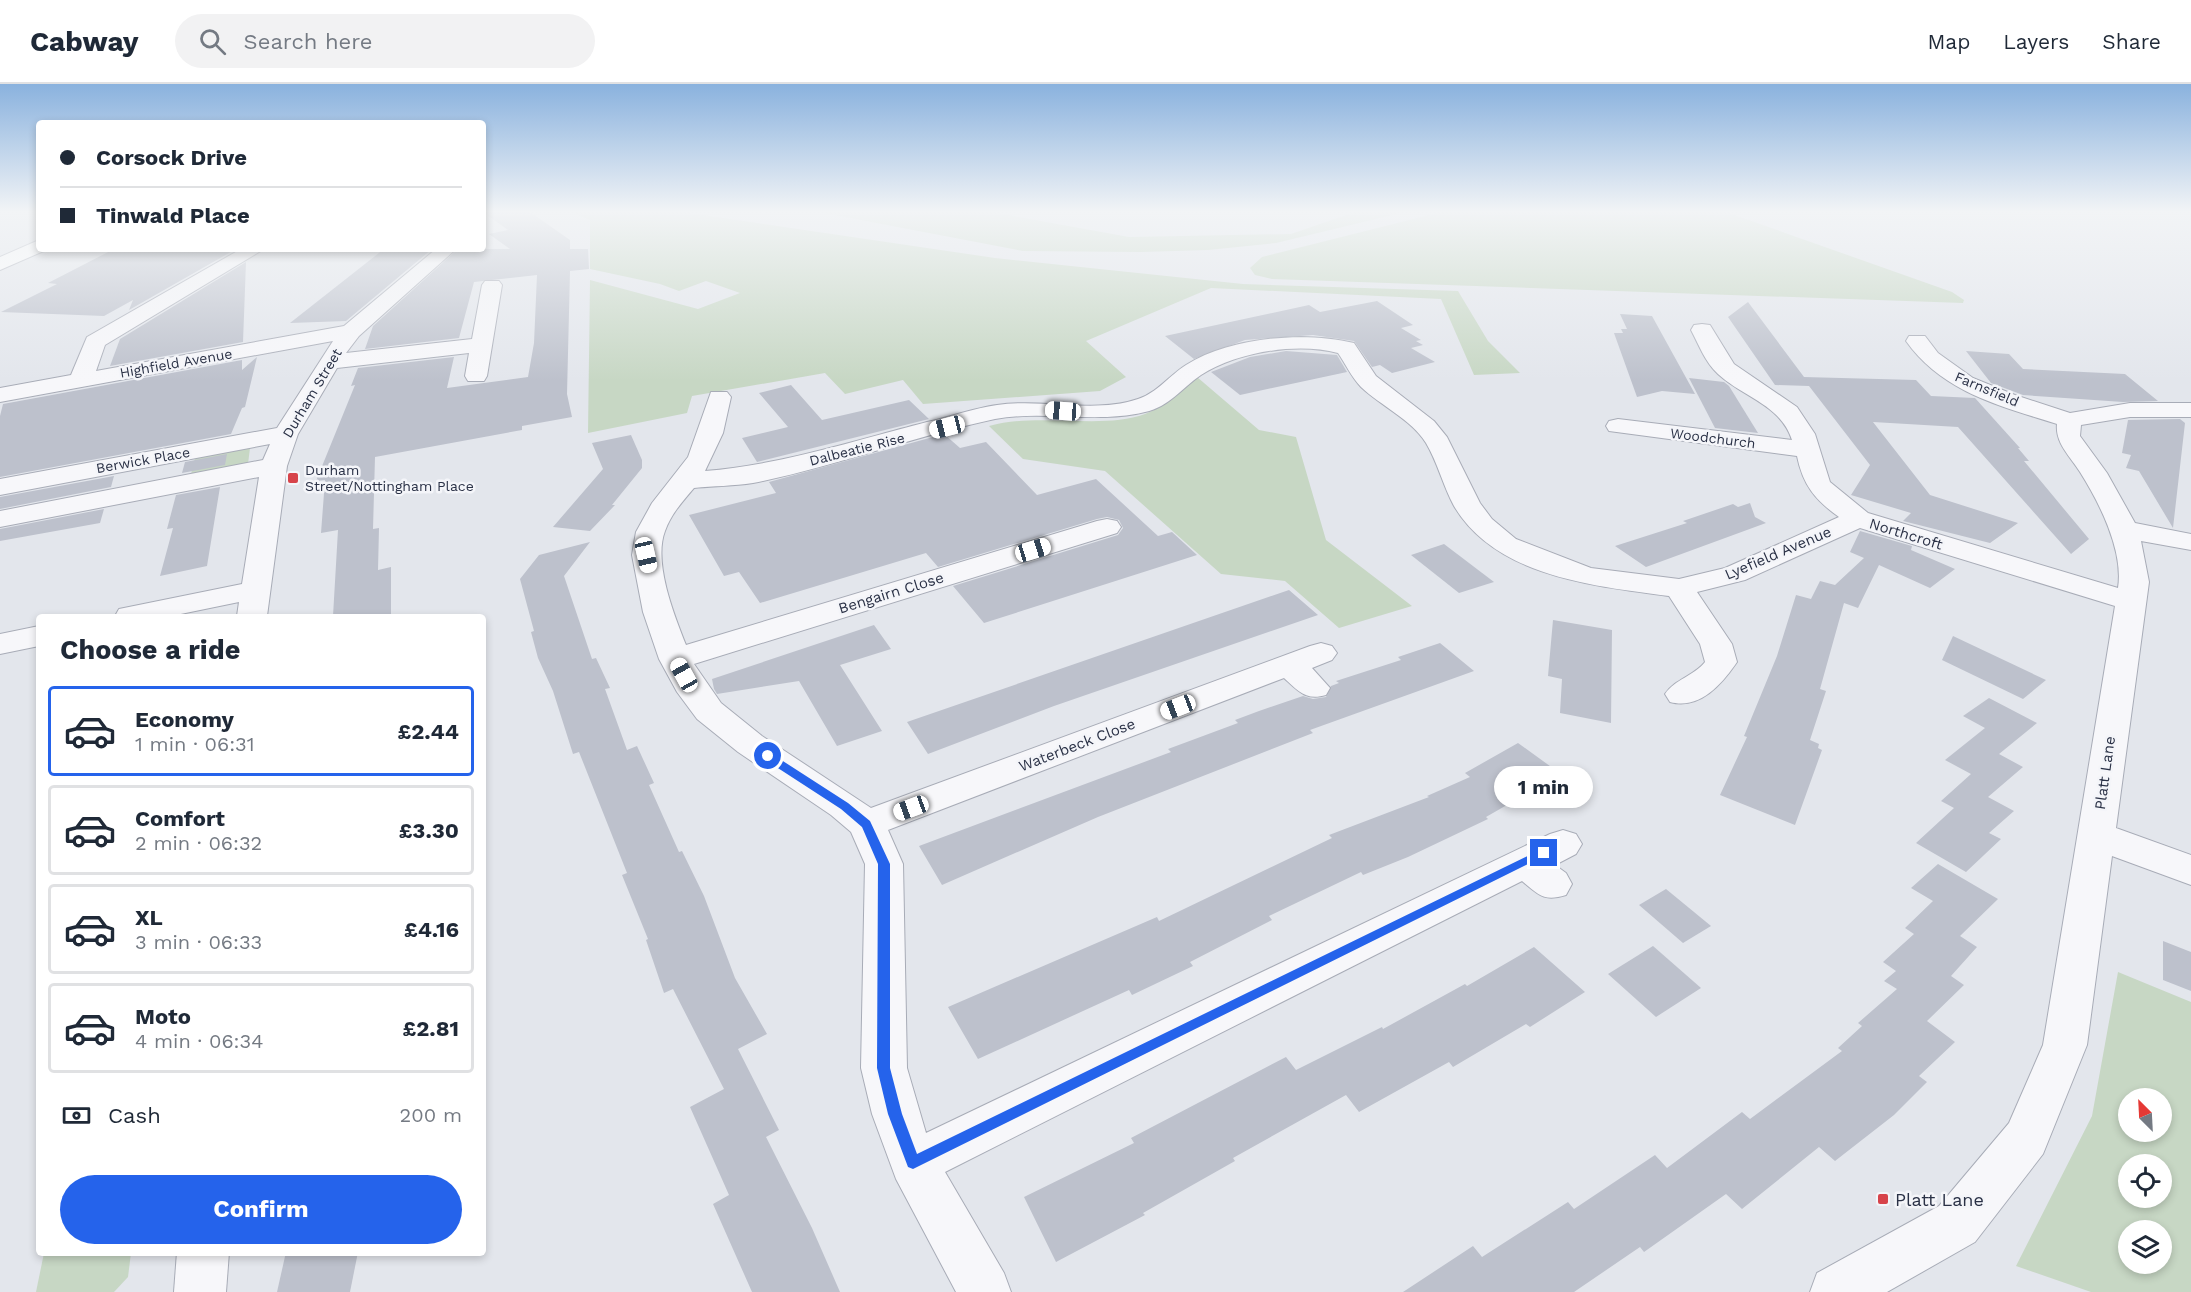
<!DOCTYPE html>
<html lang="en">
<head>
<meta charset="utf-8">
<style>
  :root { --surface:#fff; --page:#f2f2f3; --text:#1f2937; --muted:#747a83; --line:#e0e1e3; --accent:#2563eb }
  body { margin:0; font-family:"Work Sans",sans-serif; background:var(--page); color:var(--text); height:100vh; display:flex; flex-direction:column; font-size:22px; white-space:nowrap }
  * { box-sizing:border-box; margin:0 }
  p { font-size:20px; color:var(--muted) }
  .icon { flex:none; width:33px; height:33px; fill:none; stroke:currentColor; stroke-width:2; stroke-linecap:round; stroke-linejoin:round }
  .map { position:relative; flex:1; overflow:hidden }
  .drawer { position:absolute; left:36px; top:530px; width:450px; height:642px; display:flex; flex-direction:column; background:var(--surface); border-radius:6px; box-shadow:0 3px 9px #0003 }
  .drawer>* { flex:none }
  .hud { position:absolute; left:36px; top:36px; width:450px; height:132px; border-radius:6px; box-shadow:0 3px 9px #0003; display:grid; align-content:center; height:132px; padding:0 24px; background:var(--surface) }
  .needle { width:39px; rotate:336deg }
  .buttons { position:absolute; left:2118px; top:1004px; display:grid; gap:12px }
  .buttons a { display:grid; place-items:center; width:54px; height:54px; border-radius:50%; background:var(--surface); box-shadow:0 3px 9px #0003; font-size:30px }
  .end { position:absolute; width:27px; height:27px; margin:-14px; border:8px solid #2563eb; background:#fff; box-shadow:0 0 0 3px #fff }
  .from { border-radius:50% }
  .bubble { position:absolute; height:42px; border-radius:21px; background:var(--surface); box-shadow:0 3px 9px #0003; font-size:20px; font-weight:700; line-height:42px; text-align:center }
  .car { position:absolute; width:18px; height:36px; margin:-18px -9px; border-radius:8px; box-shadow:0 0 4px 2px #0007; background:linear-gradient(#fff 24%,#345 0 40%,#fff 0 76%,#345 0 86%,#fff 0) }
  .hud b { display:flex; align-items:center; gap:21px; height:57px; font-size:22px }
  .hud b+b { border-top:2px solid var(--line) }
  .hud i { width:15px; height:15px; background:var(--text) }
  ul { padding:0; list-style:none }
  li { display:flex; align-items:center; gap:18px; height:90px; margin:0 12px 9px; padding:0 12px; border:3px solid var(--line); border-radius:6px }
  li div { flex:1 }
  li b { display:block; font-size:22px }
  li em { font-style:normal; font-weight:700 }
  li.current { border-color:var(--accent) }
  li>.icon { width:54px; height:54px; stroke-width:1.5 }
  h2 { padding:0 24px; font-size:27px; line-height:72px }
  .pay { display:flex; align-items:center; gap:15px; height:66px; padding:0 24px; font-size:22px }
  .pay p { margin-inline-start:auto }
  .button { display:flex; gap:12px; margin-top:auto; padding:12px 24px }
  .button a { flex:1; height:69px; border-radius:36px; background:var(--accent); color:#fff; font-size:24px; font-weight:700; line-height:69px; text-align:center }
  header { display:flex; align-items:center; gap:36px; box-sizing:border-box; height:84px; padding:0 30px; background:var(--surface); border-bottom:2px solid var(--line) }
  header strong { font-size:28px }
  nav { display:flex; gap:33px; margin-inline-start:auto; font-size:21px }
  .search { width:420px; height:54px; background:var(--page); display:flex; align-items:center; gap:15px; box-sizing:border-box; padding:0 21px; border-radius:33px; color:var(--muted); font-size:22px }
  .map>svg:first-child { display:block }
  .green { fill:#c7d7c4; fill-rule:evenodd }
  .building { fill:#bdc1cc }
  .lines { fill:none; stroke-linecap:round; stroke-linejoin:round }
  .street-casing { stroke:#a8acb7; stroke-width:2 }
  .secondary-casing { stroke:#a8acb7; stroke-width:2 }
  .street { fill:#f7f7fa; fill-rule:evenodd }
  .secondary { fill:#fff; fill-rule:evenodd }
  .route { fill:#2563eb }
  .poi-dot { fill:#d7434a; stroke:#f4f5f9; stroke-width:2 }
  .labels { text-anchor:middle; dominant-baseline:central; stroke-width:5; stroke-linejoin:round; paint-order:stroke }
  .far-street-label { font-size:14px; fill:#2a3146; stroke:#f4f5f9 }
  .far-poi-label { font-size:14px; fill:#2a3146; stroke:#f4f5f9; text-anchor:start }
  .street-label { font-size:15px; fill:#2a3146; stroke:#f4f5f9 }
  .near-poi-label { font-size:18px; fill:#2a3146; stroke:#f4f5f9; text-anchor:start }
</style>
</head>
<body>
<header>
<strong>Cabway</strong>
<div class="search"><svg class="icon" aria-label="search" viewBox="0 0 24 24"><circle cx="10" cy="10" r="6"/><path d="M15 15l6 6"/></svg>Search here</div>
<nav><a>Map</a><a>Layers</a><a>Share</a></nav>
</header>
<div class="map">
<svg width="2191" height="1208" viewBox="0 0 2191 1208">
  <rect width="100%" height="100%" fill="#e3e6ec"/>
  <g class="green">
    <polygon points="571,128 682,128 995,174 1243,200 1458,207 1488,257 1520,289 1474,291 1441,215 1211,204 1086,257 1126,293 1100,307 923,320 903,296 845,310 825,289 692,312 687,329 588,349 590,196 698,225 740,209 706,197 679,207 660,200 590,185 590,136"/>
    <polygon points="819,128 992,128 1129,153 1291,150 1355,128 1405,128 1276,159 1208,166 1141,168 1023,167"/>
    <polygon points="1441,128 1726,128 1952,208 1964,216 1963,219 1272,195 1255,191 1250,184 1262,173"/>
    <path d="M1197,293L1259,346L1296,353L1326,456L1412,522L1339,544L1285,497L1221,490L1105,387L1023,375L989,342C1039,328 1102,346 1145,330C1165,322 1181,307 1197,293Z"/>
    <polygon points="250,364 248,380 191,390 195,374"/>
    <path d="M2118,888L2191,918V1208H2091L2016,1182L2092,1032ZM2128,1014H2162V1047H2128ZM2128,1080H2162V1113H2128ZM2128,1146H2162V1179H2128Z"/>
    <polygon points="44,1169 131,1169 128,1193 114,1208 36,1208"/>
  </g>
  <g class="building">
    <polygon points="483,128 530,128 570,156 570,165 588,165 589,185 570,187 567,310 572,333 522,342 522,346 375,373 373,445 379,444 378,486 391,483 391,532 333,532 338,446 321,449 325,396 316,397 355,301 351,302 358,284 454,273 447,304 528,293 534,259 537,191 474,198 459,254 365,265 373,242 458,165 510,165 489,150 508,146"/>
    <polygon points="114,165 236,165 129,226 133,216 104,232 1,228 57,200 48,199"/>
    <polygon points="384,165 432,165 346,237 290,239"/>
    <polygon points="246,178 243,258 110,282 120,255"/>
    <polygon points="1377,217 1413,241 1401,244 1421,256 1416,257 1423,261 1411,264 1435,278 1392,289 1380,281 1372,283 1354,257 1313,251 1245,256 1194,275 1165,252 1309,221 1320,228"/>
    <polygon points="1748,218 1804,293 1916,296 1931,312 1975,314 2020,364 2018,364 2029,377 2024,377 2089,455 2071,470 1958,343 1873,338 1930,411 2018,439 1990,459 1903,437 1911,429 1851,411 1870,381 1809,302 1775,301 1728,233"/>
    <polygon points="1620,230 1652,232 1695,310 1662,307 1637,313 1614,249 1623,249 1621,245 1627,245"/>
    <polygon points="1286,267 1337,271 1347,288 1240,311 1211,288 1250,273"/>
    <polygon points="1966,267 2009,270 2023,285 2125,290 2158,317 2123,318 2023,311 1991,299"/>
    <polygon points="257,273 245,323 242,324 231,350 0,393 0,332 3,320 242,276 242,286"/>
    <polygon points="1689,294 1724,298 1729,302 1758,349 1715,344"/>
    <polygon points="791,301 822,336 909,316 929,335 757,378 742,354 788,343 759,309"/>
    <polygon points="2180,335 2185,339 2173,444 2139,387 2126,384 2131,371 2122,369 2128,336"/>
    <polygon points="944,350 960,364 986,358 1037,411 1096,395 1158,452 1172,448 1197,471 984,539 953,502 1118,451 1123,444 1119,436 1107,433 1097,435 938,483 926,469 760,519 739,488 724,492 689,431 776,409 769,398"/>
    <polygon points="631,351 642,376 642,384 612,421 615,421 590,447 553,443 603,385 592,359"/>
    <polygon points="227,370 225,381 182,389 185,378"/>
    <polygon points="114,392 111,403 0,425 0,413"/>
    <polygon points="220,403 207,482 160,492 173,444 167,445 176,411"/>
    <polygon points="1750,419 1755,433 1766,439 1646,483 1615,462 1687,439 1683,437 1733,420 1738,423"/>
    <polygon points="104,425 100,439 0,457 0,445"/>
    <polygon points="1860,447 1912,462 1911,466 1955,485 1930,504 1879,481 1858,524 1844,519 1820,605 1826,607 1810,656 1819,660 1818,664 1822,666 1795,741 1720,711 1747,653 1744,652 1777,572 1796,511 1811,515 1820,497 1835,501 1864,474 1850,468"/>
    <polygon points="590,458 564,492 592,575 596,574 610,604 605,605 627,666 637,662 654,699 649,701 679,768 682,767 704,812 735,894 767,950 738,965 779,1046 766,1053 812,1144 840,1208 752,1208 713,1120 729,1111 690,1023 724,1005 673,905 664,909 646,856 648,855 622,791 627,789 579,668 573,670 553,607 538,574 531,548 534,547 520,495 539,471"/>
    <polygon points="1444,460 1494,498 1459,509 1411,471"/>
    <polygon points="1289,506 1318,531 1054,622 928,670 907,638"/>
    <polygon points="1553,536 1612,546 1611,639 1560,629 1562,595 1548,592"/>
    <polygon points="874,541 891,565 840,581 882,647 837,662 799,597 717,610 714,605 712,595"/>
    <polygon points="1953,552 2046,596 2023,615 1942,576"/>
    <polygon points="1440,559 1474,587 1310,646 1313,649 1098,733 942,801 919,762 1171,668 1168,665 1238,639 1235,636 1259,627 1303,612 1313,615 1326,613 1331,602 1339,599 1336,597 1401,576 1398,573"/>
    <polygon points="1989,614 2037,639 1999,670 2023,683 1988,713 2014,727 1989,749 2001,755 1966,788 1916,759 1954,724 1941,717 1971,690 1945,676 1985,644 1963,632"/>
    <polygon points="1518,659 1561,690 1486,733 1488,735 1408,773 1363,791 1361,788 1269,832 1272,836 1190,878 1193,882 1132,911 1129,906 978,975 948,923 1157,833 1159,837 1332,754 1329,751 1429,713 1427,712 1470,693 1465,689"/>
    <polygon points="1938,780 1998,815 1960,852 1977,863 1951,892 1964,901 1927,937 1955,958 1919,992 1927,998 1894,1031 1835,1077 1819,1063 1742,1125 1726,1110 1644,1168 1640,1163 1574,1208 1403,1208 1473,1162 1482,1173 1568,1118 1574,1125 1655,1071 1667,1084 1742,1028 1750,1035 1842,967 1838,964 1862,942 1858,939 1897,905 1884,897 1896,887 1883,878 1914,850 1905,844 1933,817 1911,804"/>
    <polygon points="1666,805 1711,842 1683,859 1639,821"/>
    <polygon points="2163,857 2191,868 2191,907 2163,896"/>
    <polygon points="1653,862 1701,904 1656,933 1608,890"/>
    <polygon points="1534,863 1585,908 1530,943 1526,940 1453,983 1449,978 1359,1028 1346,1011 1233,1074 1235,1077 1143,1129 1145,1131 1056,1178 1024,1113 1134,1059 1131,1054 1286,973 1296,986 1382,943 1383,945 1465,900 1467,902"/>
    <polygon points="286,1168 358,1168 350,1208 277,1208"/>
  </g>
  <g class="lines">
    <defs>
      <g id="street">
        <polygon points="241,165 264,165 105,261 96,287 344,242 436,165 456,165 359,252 346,269 472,255 482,201 485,197 499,197 502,201 487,292 484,297 468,297 465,292 469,269 337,284 298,350 287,382 267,532 237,532 239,518 171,532 115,532 119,525 242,500 259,393 0,443 0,427 263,376 270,360 0,411 0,395 277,344 333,257 0,318 0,304 71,291 87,253"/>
        <path d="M1702,240L1710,241L1734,280L1797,323L1815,350L1830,398L1868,429L2118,504C2124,467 2099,418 2080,388C2070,372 2055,359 2057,340C2000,322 1942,308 1906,257L1909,252H1925L1938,269L1973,294L2015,311L2070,329L2130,319H2191V333H2130L2081,341L2080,352L2107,389L2135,439L2191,450V466L2141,457L2149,498L2116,744L2191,771V801L2112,772L2087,961L2043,1070L1975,1158L1887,1208H1810L1817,1189L1939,1122L2009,1039L2043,961L2115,522L1860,444L1745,496L1697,508L1732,560L1737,578C1722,600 1700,626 1670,618L1665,610C1675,595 1694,592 1705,578L1700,560L1669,512C1595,502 1496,493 1454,422C1443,402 1438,379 1426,359C1411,335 1381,322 1361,303C1352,294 1345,279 1338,269C1297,258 1237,268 1201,291C1182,304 1169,323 1145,328C1096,340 1045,326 995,335C914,352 835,383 753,399C734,402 713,402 694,404C683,417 671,430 665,447C653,478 674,531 686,561L1097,437L1107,435L1117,437L1121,443L1117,449L694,580L721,619L762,652L871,724L1310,562L1321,559L1332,562L1337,569L1332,576L1312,584L1330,604L1326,611C1306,617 1298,607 1284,594L888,746L903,780L907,984L926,1049L1550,750L1563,746L1576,750L1582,760L1576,770L1555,781L1566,789L1572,800L1566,811C1544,818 1539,811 1522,797L945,1088L1004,1189L1011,1208H956L896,1095L872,1030L861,984L865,780L851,748L831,731L738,668L697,635L677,608L659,575L643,528L632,471L636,448L652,419L688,373L711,308H727L731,313L723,349L705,387C780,381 853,357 927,338C950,333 974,324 997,321C1043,314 1094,330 1138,315C1157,309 1170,291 1186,281C1231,253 1304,247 1354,259L1376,292L1434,337L1447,353L1480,419L1492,435L1516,455L1591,484L1679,495L1725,484L1839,433C1815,416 1803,401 1797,372L1609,347L1606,342L1609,337L1618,335L1792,356C1780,320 1744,314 1718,290C1705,278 1699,261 1691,246L1694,241Z"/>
        <polygon points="39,542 39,562 0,570 0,550"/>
        <polygon points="177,1168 229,1168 226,1208 174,1208"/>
      </g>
      <polygon id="secondary" points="39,156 39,165 46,166 0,186 0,173"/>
    </defs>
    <use href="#street" class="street-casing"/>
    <use href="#secondary" class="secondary-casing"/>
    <use href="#street" class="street"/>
    <use href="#secondary" class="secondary"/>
  </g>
  <linearGradient id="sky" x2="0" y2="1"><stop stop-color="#8ab2de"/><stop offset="0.43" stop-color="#f2f4f6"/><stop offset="1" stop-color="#f2f4f6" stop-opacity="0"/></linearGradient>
  <rect width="2191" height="297" fill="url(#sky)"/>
  <polygon class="route" points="764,670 772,670 848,719 870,737 890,780 890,984 902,1030 917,1070 1540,766 1544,764 1550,769 913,1085 908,1083 888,1030 877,984 878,780 862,743 841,725 764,675"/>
  <g class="poi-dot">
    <rect x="287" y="388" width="12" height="12" rx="3"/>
    <rect x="1877" y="1109" width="12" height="12" rx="3"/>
  </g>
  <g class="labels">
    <g class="far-street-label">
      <text transform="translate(176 279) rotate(-10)">Highfield Avenue</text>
      <text transform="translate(1987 305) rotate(23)">Farnsfield</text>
      <text transform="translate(312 309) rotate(-59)">Durham Street</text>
      <text transform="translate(1713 354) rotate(7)">Woodchurch</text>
      <text transform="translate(857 365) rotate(-14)">Dalbeatie Rise</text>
      <text transform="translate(143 376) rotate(-10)">Berwick Place</text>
    </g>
    <g class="far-poi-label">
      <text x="305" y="386">Durham<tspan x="305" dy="16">Street/Nottingham Place</tspan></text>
    </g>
    <g class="street-label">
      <text transform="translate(1906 450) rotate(17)">Northcroft</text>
      <text transform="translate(1778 469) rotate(-23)">Lyefield Avenue</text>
      <text transform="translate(891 509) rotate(-17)">Bengairn Close</text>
      <text transform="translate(1077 661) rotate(-21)">Waterbeck Close</text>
      <text transform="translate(2105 689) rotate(-82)">Platt Lane</text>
    </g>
    <g class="near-poi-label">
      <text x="1895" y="1115">Platt Lane</text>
    </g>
  </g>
</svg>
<div class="buttons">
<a><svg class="needle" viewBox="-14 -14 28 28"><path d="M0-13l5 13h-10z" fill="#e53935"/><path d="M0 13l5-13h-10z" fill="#747a83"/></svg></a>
<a><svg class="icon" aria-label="locate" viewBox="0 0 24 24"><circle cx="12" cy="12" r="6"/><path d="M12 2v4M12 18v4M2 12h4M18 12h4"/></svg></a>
<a><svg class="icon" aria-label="layers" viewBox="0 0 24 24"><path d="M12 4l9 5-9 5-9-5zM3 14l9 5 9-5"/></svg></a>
</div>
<i class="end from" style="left:768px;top:672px"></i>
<i class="end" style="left:1544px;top:769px"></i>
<div class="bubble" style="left:1494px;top:682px;width:99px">1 min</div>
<i class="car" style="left:1063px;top:327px;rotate:274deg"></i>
<i class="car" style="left:947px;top:343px;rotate:256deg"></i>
<i class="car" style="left:1033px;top:466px;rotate:73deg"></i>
<i class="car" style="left:646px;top:471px;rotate:167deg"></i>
<i class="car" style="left:684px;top:591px;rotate:331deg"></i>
<i class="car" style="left:1178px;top:623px;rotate:249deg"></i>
<i class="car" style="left:911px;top:724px;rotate:250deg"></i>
<div class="hud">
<b><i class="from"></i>Corsock Drive</b>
<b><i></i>Tinwald Place</b>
</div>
<section class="drawer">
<h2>Choose a ride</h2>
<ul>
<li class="current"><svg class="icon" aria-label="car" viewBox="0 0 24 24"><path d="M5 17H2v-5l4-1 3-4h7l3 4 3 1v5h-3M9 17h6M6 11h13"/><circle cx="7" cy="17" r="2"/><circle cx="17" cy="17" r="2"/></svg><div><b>Economy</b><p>1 min · 06:31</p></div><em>£2.44</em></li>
<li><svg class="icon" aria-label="car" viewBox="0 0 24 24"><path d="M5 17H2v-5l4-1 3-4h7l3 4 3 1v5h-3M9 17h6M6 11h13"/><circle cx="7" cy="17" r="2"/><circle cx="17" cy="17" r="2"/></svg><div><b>Comfort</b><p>2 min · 06:32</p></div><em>£3.30</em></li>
<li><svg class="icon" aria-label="car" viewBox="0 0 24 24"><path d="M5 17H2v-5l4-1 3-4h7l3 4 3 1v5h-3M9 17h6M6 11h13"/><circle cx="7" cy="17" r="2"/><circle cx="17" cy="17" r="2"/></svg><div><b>XL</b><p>3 min · 06:33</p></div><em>£4.16</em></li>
<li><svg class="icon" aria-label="car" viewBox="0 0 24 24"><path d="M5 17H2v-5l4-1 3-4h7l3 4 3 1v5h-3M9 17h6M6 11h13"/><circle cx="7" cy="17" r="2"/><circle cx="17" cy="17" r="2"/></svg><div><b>Moto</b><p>4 min · 06:34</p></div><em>£2.81</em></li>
</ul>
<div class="pay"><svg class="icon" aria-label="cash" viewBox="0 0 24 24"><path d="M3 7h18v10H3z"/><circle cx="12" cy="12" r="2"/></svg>Cash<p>200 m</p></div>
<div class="button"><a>Confirm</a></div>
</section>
</div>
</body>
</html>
